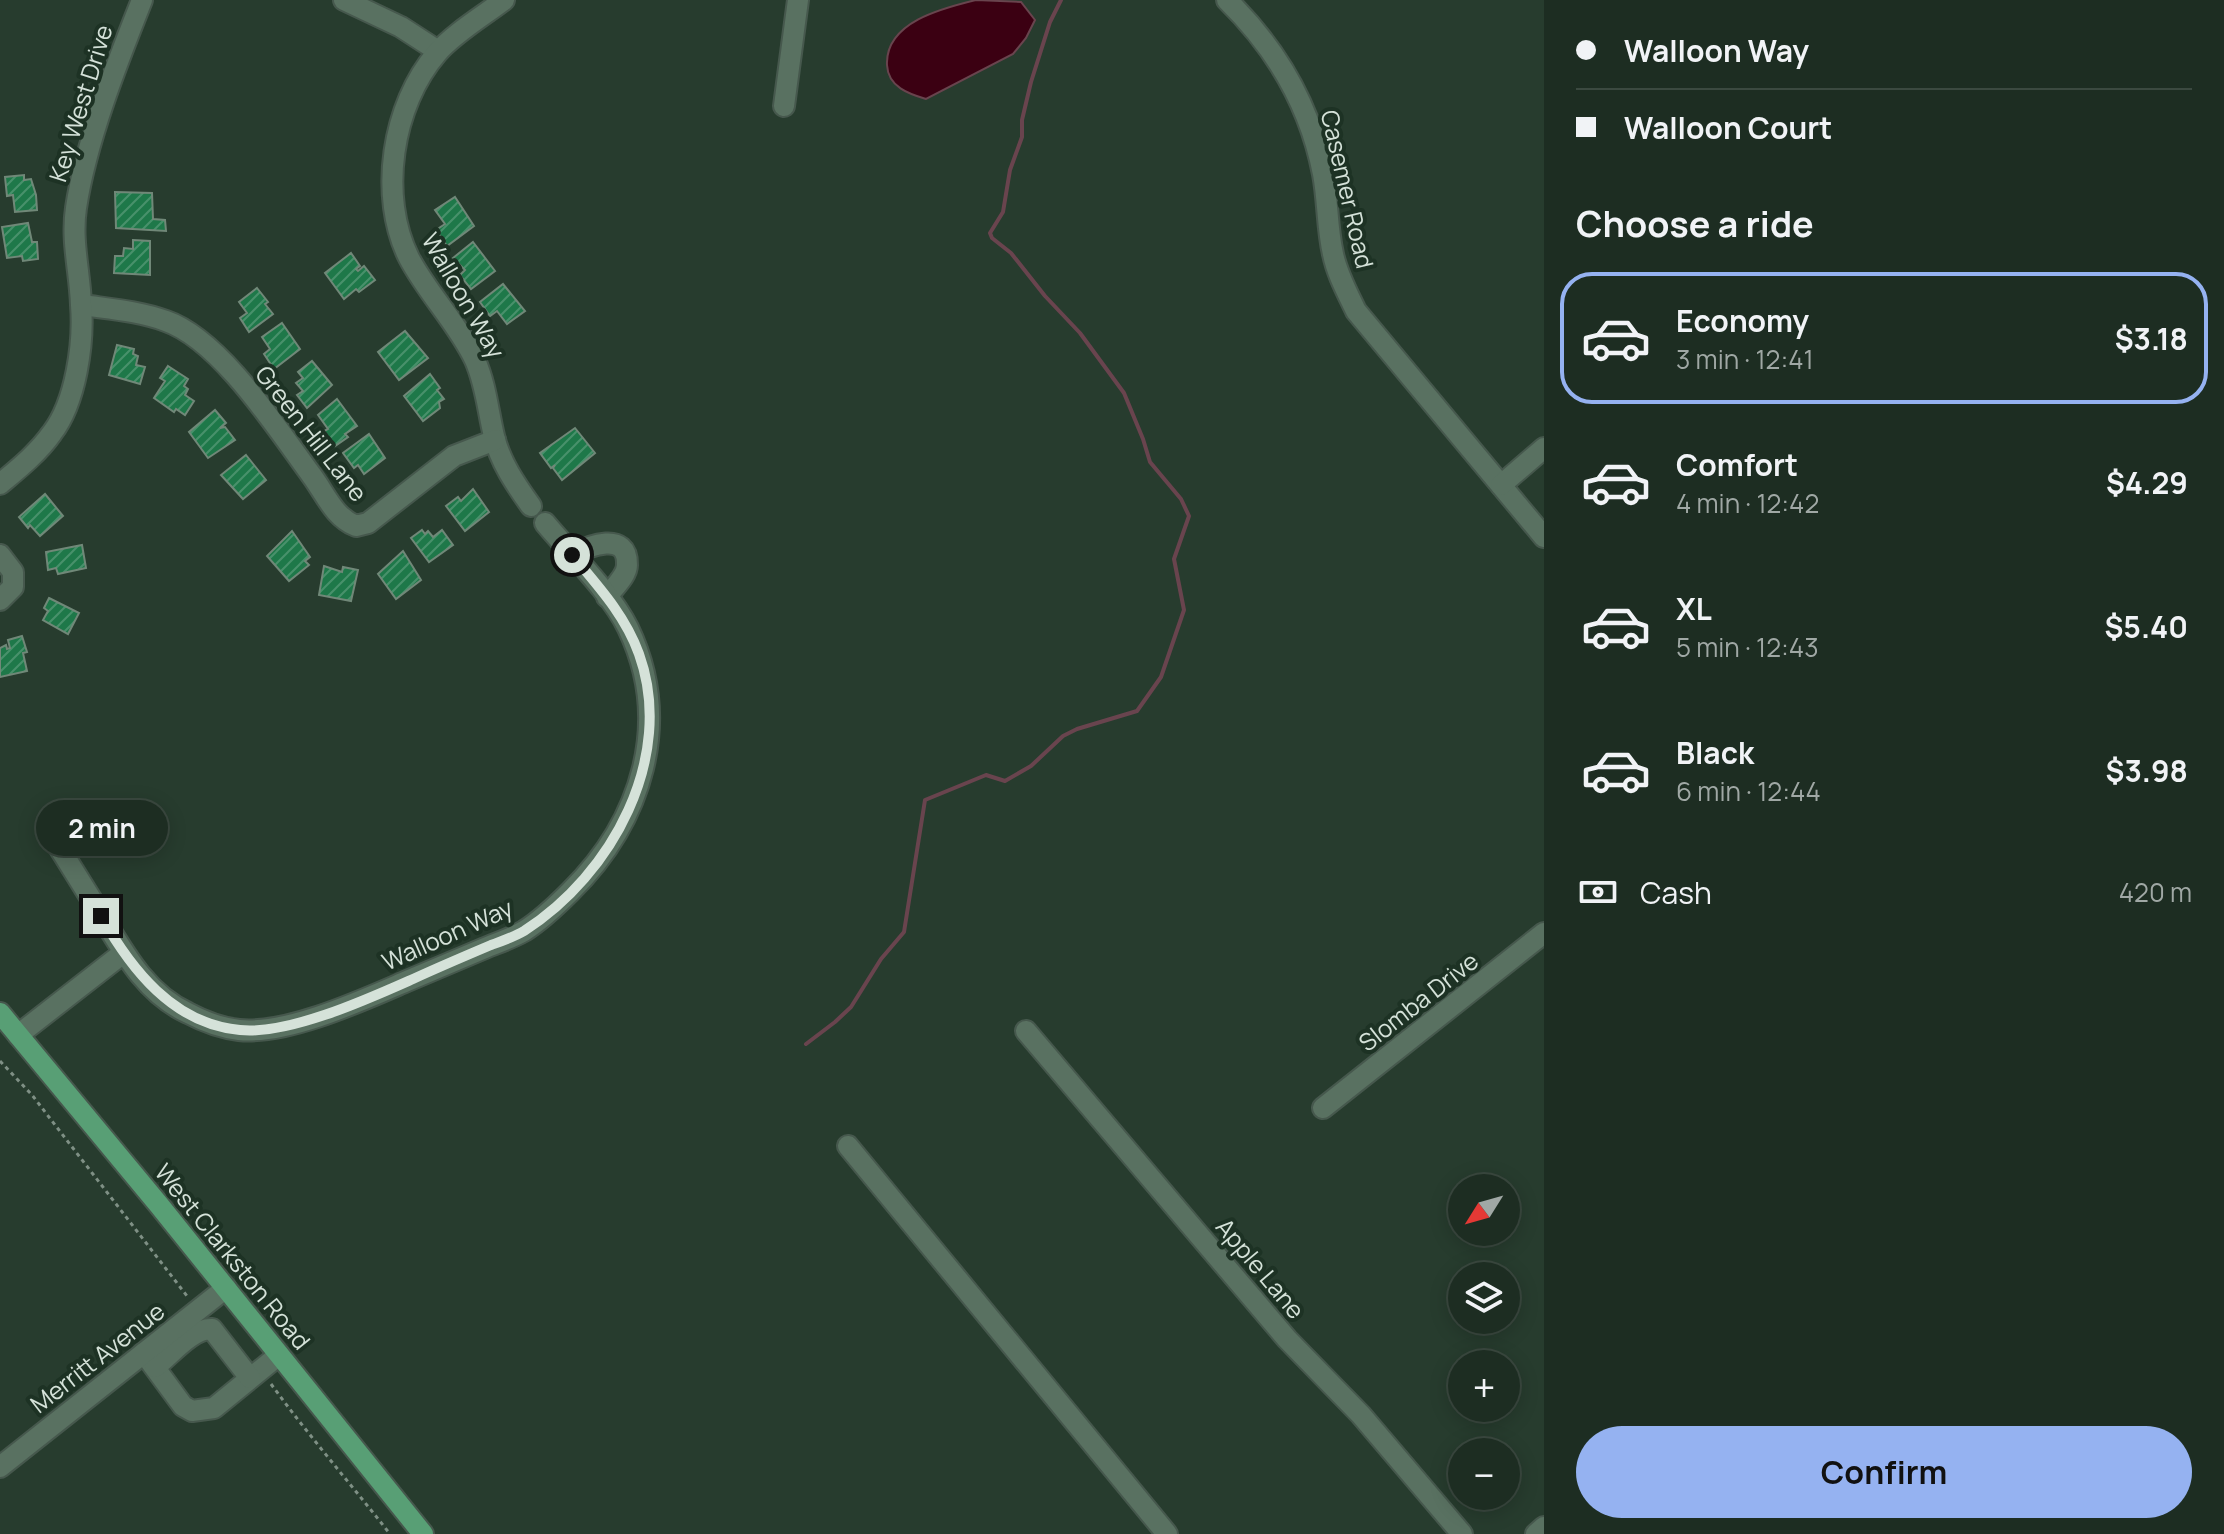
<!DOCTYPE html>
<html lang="en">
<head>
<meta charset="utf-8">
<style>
  :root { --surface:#1d2d22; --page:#25352a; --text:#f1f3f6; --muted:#a0a8a5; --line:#3b4940; --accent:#95b2f1 }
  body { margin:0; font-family:Manrope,sans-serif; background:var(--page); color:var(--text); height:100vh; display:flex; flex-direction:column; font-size:30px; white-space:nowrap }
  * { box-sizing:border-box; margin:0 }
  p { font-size:26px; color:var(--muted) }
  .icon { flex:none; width:44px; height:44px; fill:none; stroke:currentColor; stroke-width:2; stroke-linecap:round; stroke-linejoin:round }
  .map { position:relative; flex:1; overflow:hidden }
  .panel { display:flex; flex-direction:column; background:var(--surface); width:680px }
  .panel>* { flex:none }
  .guide { display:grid; align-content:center; height:176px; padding:0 32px; background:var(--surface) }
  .needle { width:52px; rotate:233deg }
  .tools { position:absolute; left:1448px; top:1174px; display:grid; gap:16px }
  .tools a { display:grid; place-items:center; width:72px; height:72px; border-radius:50%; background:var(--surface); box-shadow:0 4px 20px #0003,0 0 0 2px var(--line); font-size:40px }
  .end { position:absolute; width:36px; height:36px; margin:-18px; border:10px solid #d5e2d9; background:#111; box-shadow:0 0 0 4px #111 }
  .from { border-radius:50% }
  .bubble { position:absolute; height:56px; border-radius:28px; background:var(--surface); box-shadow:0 4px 20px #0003,0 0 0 2px var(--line); font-size:26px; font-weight:700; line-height:56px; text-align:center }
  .guide b { display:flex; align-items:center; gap:28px; height:76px; font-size:30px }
  .guide b+b { border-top:2px solid var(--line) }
  .guide i { width:20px; height:20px; background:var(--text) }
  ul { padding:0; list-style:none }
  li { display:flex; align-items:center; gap:24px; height:132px; margin:0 16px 12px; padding:0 16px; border:4px solid transparent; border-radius:32px }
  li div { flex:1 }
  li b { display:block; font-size:30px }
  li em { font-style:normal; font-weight:700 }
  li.current { border-color:var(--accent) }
  li>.icon { width:72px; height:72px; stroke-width:1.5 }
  h2 { padding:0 32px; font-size:36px; line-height:96px }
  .pay { display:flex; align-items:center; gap:20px; height:88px; padding:0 32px; font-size:30px }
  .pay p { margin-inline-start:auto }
  .button { display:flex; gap:16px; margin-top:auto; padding:16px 32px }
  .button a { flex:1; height:92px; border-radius:48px; background:var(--accent); color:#111; font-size:32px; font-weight:700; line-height:92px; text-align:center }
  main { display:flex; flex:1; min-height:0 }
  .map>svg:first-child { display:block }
  .water { fill:#3b0012; stroke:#69444e; stroke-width:2 }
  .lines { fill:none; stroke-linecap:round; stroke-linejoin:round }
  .stream { stroke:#69444e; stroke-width:4 }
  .building { fill:url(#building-hatch); stroke:#708878; stroke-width:2 }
  .minor-casing { stroke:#46584d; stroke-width:24 }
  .major-casing { stroke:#46584d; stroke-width:24 }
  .path { stroke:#7f9085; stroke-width:3; stroke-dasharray:4 4; stroke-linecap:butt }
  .minor { stroke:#597161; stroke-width:20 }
  .major { stroke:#589f75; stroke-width:20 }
  .route { stroke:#d5e2d9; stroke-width:10 }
  .labels { text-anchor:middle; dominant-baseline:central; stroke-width:8; stroke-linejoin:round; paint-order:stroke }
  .street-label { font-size:24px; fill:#d5e2d9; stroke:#1d3224 }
</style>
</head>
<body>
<main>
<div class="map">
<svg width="1544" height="1534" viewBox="0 0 1544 1534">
  <defs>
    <pattern id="building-hatch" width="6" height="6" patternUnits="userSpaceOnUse" patternTransform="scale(2)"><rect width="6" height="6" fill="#1e7849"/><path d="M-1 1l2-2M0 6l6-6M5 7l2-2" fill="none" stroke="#48916b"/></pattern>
  </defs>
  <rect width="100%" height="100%" fill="#273c2e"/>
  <path class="water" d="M976,0L1021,2L1035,20L1026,38L1013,54L926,99C909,94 888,87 887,65C885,22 943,8 976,0Z"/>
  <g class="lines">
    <polyline class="stream" points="806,1044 835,1022 851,1007 881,959 904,932 925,800 986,775 1005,781 1031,766 1063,736 1077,729 1137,711 1161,677 1184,610 1174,559 1189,516 1181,499 1150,462 1143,439 1124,393 1080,333 1045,296 1011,253 992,238 990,233 1003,212 1010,170 1022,137 1022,120 1031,82 1050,22 1061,0"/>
  </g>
  <g class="building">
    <polygon points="24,175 24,180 31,179 36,195 37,210 15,212 13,195 7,196 5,177"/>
    <polygon points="115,192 152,193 153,219 165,220 166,231 116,228"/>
    <polygon points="455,197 474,226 447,246 436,230 445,224 435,210"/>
    <polygon points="28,223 32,242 37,242 38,259 23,261 22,256 7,258 2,227"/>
    <polygon points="133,240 150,241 150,275 114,273 115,256 123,256 124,248 133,249"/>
    <polygon points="473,242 495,271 471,289 460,275 465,270 453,258"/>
    <polygon points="351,253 360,266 356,269 358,271 364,266 375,280 359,292 356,289 344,299 325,273"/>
    <polygon points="503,284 525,311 507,324 497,311 490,316 480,302"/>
    <polygon points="257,288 268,302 265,304 273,314 249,332 240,318 247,313 239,302"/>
    <polygon points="282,323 300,349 274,369 264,354 270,349 262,337"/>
    <polygon points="405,331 428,358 399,380 378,352"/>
    <polygon points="117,345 134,349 133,354 138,356 136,365 145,367 140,384 109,375"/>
    <polygon points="312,361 332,385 307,408 297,395 303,391 296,383 303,378 298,372"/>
    <polygon points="168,366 188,379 184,386 188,389 185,395 194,401 185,415 176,409 174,412 154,398 165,381 160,378"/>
    <polygon points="430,374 440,388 437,390 444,399 439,402 440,408 423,421 404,396"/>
    <polygon points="337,399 357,426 345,434 348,437 335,446 324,431 328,429 318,415"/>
    <polygon points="215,410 226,423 220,428 225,427 235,440 208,458 189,432"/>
    <polygon points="575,428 595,453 562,480 553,468 555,465 551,468 540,453"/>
    <polygon points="369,434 385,458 364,474 358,465 354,468 343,453"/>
    <polygon points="246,455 266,480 243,499 221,475"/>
    <polygon points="473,489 489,512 465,531 446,506 458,497 461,501"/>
    <polygon points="45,494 63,516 40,536 30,525 28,528 19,517"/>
    <polygon points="422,530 425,534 428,531 433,537 442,530 453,545 429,562 411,538"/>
    <polygon points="292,531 310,557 305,561 309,565 289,581 267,556"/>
    <polygon points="82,545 86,568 58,574 56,568 48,570 46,552"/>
    <polygon points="403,551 421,580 396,599 378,574"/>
    <polygon points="324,566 342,572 343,567 358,570 351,601 319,595"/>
    <polygon points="49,598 79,613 68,634 43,620 48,611 44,608"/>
    <polygon points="22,636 27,652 23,653 27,671 0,677 0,648 6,645 7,649 10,648 8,640"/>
  </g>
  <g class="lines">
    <defs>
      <g id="minor">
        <polyline points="344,0 401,27 438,51"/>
        <path d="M504,0C483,16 453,34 437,53C392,105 378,196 409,258C428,294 458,324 475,360C486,385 488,411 494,436C500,462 516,485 531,506"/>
        <path d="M1227,0C1277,49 1310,105 1323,174C1328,200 1327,228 1333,254C1337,274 1347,292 1356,311L1544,537"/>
        <polyline points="784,106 798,0"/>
        <path d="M82,305C110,309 139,311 166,321C221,340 278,430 312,476C326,495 334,517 356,526L368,523L454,456L495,440"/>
        <path d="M0,484C18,469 38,453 52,433C76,402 84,343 81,305C80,272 71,241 76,208C86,141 117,63 142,0"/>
        <polyline points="1501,485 1544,448"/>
        <polyline points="0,555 13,572 13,587 0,600"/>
        <path d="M572,555C588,546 628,530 627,565C627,576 613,588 607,597"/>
        <path d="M47,828C64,855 81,883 98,910C122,949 144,993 188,1013C203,1021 222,1028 239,1030C287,1035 363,1000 407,981C433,970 459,959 485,948C497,943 512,938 524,931C540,921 556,906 570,892C642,821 673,722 628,628C611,593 570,553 545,523"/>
        <polyline points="1026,1031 1287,1339 1361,1415 1462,1534"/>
        <polyline points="18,1035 122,954"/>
        <polyline points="1323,1108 1544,933"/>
        <polyline points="848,1146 1167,1534"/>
        <polyline points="144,1353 183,1406 192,1411 214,1408 279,1355"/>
        <path d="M155,1367C170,1356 192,1328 212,1329L250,1378"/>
        <polyline points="0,1467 226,1288"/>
        <polyline points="1536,1534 1544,1527"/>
      </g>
      <polyline id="major" points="0,1013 159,1205 423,1534"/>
    </defs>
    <use href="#minor" class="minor-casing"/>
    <use href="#major" class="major-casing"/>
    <g class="path">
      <polyline points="0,1061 32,1095 187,1296"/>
      <path d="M271,1384C309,1436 350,1483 390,1534"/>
    </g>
    <use href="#minor" class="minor"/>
    <use href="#major" class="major"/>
  </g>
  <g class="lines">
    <path class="route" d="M101,916C131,969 173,1024 240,1030C289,1035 368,999 413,979C439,967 465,956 491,945C502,941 514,937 524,931C612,875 676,757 639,654C625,615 598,586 572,555"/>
  </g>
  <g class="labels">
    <g class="street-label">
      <text transform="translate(80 103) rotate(-73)">Key West Drive</text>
      <text transform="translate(1348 189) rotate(77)">Casemer Road</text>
      <text transform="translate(464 295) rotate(60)">Walloon Way</text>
      <text transform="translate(312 433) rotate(52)">Green Hill Lane</text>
      <text transform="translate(447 934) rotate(-24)">Walloon Way</text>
      <text transform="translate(1418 1001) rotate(-38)">Slomba Drive</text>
      <text transform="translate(233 1256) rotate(51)">West Clarkston Road</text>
      <text transform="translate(1261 1268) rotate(50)">Apple Lane</text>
      <text transform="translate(97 1357) rotate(-38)">Merritt Avenue</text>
    </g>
  </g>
</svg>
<div class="tools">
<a><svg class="needle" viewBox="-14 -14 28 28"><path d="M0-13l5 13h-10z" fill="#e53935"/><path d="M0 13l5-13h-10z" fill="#a0a8a5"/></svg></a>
<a><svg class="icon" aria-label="layers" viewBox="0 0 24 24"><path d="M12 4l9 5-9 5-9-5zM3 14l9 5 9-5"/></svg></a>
<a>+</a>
<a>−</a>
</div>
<i class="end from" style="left:572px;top:555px"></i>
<i class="end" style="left:101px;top:916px"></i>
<div class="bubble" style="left:36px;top:800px;width:132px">2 min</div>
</div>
<section class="panel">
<div class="guide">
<b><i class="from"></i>Walloon Way</b>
<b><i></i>Walloon Court</b>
</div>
<h2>Choose a ride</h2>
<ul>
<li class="current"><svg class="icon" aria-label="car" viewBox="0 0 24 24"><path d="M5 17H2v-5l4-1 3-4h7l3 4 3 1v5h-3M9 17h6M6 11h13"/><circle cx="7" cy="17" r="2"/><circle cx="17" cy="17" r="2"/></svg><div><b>Economy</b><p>3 min · 12:41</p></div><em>$3.18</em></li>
<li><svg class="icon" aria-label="car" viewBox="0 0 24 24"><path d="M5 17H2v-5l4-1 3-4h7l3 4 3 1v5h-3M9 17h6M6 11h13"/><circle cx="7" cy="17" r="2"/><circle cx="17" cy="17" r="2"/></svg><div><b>Comfort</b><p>4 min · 12:42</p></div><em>$4.29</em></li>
<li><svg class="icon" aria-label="car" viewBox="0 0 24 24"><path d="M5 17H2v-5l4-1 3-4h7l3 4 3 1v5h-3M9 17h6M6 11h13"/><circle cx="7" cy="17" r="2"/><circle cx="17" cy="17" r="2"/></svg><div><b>XL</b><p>5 min · 12:43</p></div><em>$5.40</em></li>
<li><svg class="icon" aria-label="car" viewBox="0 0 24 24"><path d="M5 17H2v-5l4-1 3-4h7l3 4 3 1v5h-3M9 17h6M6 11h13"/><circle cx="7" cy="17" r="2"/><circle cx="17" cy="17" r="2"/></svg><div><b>Black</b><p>6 min · 12:44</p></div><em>$3.98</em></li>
</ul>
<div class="pay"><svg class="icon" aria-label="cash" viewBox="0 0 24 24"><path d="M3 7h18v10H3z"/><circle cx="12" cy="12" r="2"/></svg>Cash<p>420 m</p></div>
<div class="button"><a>Confirm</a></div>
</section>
</main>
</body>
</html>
